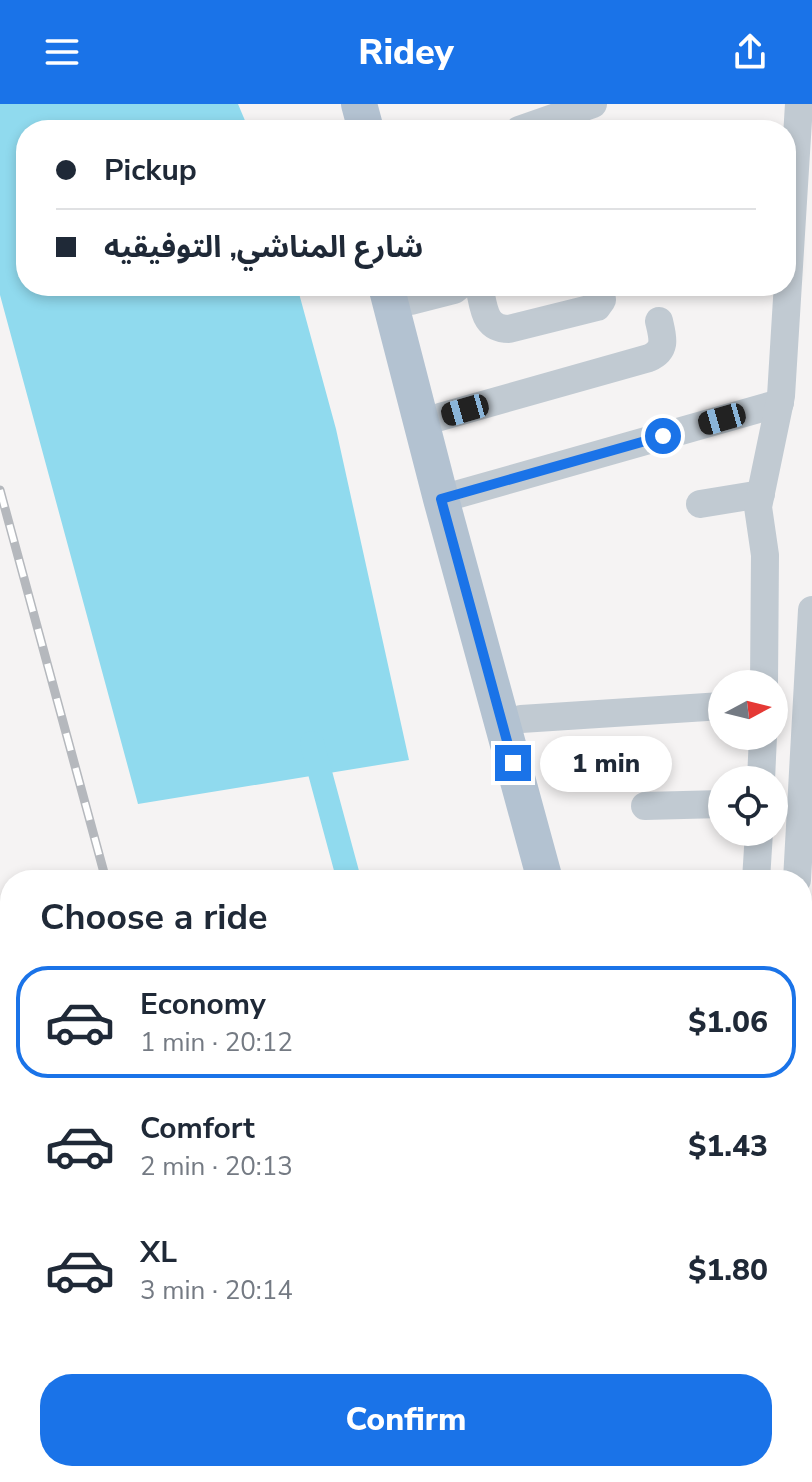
<!DOCTYPE html>
<html lang="en">
<head>
<meta charset="utf-8">
<style>
  :root { --surface:#fff; --page:#f2f2f3; --text:#1f2937; --muted:#747a83; --line:#e0e1e3; --accent:#1a73e8 }
  body { margin:0; font-family:"Nunito Sans","Noto Sans Arabic",sans-serif; background:var(--page); color:var(--text); height:100vh; display:flex; flex-direction:column; font-size:30px; white-space:nowrap }
  * { box-sizing:border-box; margin:0 }
  p { font-size:26px; color:var(--muted) }
  .icon { flex:none; width:44px; height:44px; fill:none; stroke:currentColor; stroke-width:2; stroke-linecap:round; stroke-linejoin:round }
  .map { position:relative; flex:1; overflow:hidden }
  .details { position:absolute; left:0px; top:766px; width:812px; height:612px; display:flex; flex-direction:column; background:var(--surface); border-radius:32px 32px 0 0; box-shadow:0 4px 12px #0003 }
  .details>* { flex:none }
  .top-card { position:absolute; left:16px; top:16px; width:780px; height:176px; border-radius:32px; box-shadow:0 4px 12px #0003; display:grid; align-content:center; height:176px; padding:0 40px; background:var(--surface) }
  .needle { width:52px; rotate:83deg }
  .tools { position:absolute; left:708px; top:566px; display:grid; gap:16px }
  .tools a { display:grid; place-items:center; width:80px; height:80px; border-radius:50%; background:var(--surface); box-shadow:0 4px 12px #0003; font-size:40px }
  .end { position:absolute; width:36px; height:36px; margin:-18px; border:10px solid #1a73e8; background:#fff; box-shadow:0 0 0 4px #fff }
  .from { border-radius:50% }
  .bubble { position:absolute; height:56px; border-radius:28px; background:var(--surface); box-shadow:0 4px 12px #0003; font-size:26px; font-weight:800; line-height:56px; text-align:center }
  .car { position:absolute; width:24px; height:48px; margin:-24px -12px; border-radius:10px; box-shadow:0 0 6px 2px #0007; background:linear-gradient(#222 24%,#8ab4d8 0 40%,#222 0 76%,#8ab4d8 0 86%,#222 0) }
  .top-card b { display:flex; align-items:center; gap:28px; height:76px; font-size:30px }
  .top-card b+b { border-top:2px solid var(--line) }
  .top-card i { width:20px; height:20px; background:var(--text) }
  ul { padding:0; list-style:none }
  li { display:flex; align-items:center; gap:24px; height:112px; margin:0 16px 12px; padding:0 24px; border:4px solid transparent; border-radius:32px }
  li div { flex:1 }
  li b { display:block; font-size:30px }
  li em { font-style:normal; font-weight:800 }
  li.current { border-color:var(--accent) }
  li>.icon { width:72px; height:72px; stroke-width:1.5 }
  h2 { padding:0 40px; font-size:36px; line-height:96px }
  .button { display:flex; gap:16px; margin-top:auto; padding:16px 40px }
  .button a { flex:1; height:92px; border-radius:32px; background:var(--accent); color:#fff; font-size:32px; font-weight:800; line-height:92px; text-align:center }
  header { display:flex; justify-content:space-between; align-items:center; height:104px; padding:0 40px; background:var(--accent); color:#fff; font-size:36px; font-weight:800 }
  .map>svg:first-child { display:block }
  .water { fill:#90daee }
  .lines { fill:none; stroke-linecap:round; stroke-linejoin:round }
  .canal { stroke:#90daee; stroke-width:24 }
  .minor { stroke:#c1cad2; stroke-width:28 }
  .major { stroke:#b3c2d1; stroke-width:36 }
  .rail-casing { stroke:#b5b8bd; stroke-width:9 }
  .rail { stroke:#fff; stroke-width:6; stroke-dasharray:18; stroke-linecap:butt }
  .route { stroke:#1a73e8; stroke-width:10 }
</style>
</head>
<body>
<header><svg class="icon" aria-label="menu" viewBox="0 0 24 24"><path d="M4 6h16M4 12h16M4 18h16"/></svg>Ridey<svg class="icon" aria-label="share" viewBox="0 0 24 24"><path d="M12 15V3M7 8l5-5 5 5M5 13v7h14v-7"/></svg></header>
<div class="map">
<svg width="812" height="1378" viewBox="0 0 812 1378">
  <rect width="100%" height="100%" fill="#f5f3f3"/>
  <polygon class="water" points="0,0 238,0 249,26 26,26 26,182 297,182 336,325 409,656 138,700 0,191"/>
  <g class="lines">
    <g class="canal">
      <polyline points="312,639 349,776"/>
      <polyline points="0,940 10,979"/>
      <polyline points="110,1368 112,1378"/>
      <polyline points="512,1368 515,1378"/>
    </g>
    <g class="minor">
      <polyline points="519,26 593,0"/>
      <path d="M479,182C484,202 483,225 509,225L597,203L602,196L600,182"/>
      <polyline points="411,197 454,186 459,182"/>
      <path d="M440,313L649,254C667,246 663,234 659,217"/>
      <polyline points="441,395 780,299"/>
      <polyline points="700,400 761,390"/>
      <polyline points="764,580 765,451 758,403 781,292 799,0"/>
      <polyline points="521,615 722,602"/>
      <polyline points="761,676 763,632"/>
      <polyline points="645,702 722,700"/>
      <polyline points="756,776 759,728"/>
      <polyline points="797,776 812,506"/>
      <polyline points="802,852 812,852"/>
      <polyline points="802,1062 812,1059"/>
      <polyline points="802,1160 812,1157"/>
      <polyline points="801,1368 803,1378"/>
    </g>
    <g class="major">
      <polyline points="359,0 366,26"/>
      <polyline points="386,182 441,395 545,776"/>
      <polyline points="0,1209 10,1244"/>
      <polyline points="45,1368 48,1378"/>
      <polyline points="732,1368 735,1378"/>
    </g>
    <defs>
      <g id="rail">
        <polyline points="0,386 106,776"/>
        <polyline points="264,1368 267,1378"/>
      </g>
    </defs>
    <use href="#rail" class="rail-casing"/>
    <use href="#rail" class="rail"/>
  </g>
  <g class="lines">
    <polyline class="route" points="513,659 441,395 663,332"/>
  </g>
</svg>
<div class="tools">
<a><svg class="needle" viewBox="-14 -14 28 28"><path d="M0-13l5 13h-10z" fill="#e53935"/><path d="M0 13l5-13h-10z" fill="#747a83"/></svg></a>
<a><svg class="icon" aria-label="locate" viewBox="0 0 24 24"><circle cx="12" cy="12" r="6"/><path d="M12 2v4M12 18v4M2 12h4M18 12h4"/></svg></a>
</div>
<i class="end from" style="left:663px;top:332px"></i>
<i class="end" style="left:513px;top:659px"></i>
<div class="bubble" style="left:540px;top:632px;width:132px">1 min</div>
<i class="car" style="left:465px;top:306px;rotate:254deg"></i>
<i class="car" style="left:722px;top:315px;rotate:254deg"></i>
<div class="top-card">
<b><i class="from"></i>Pickup</b>
<b><i></i>شارع المناشي, التوفيقيه</b>
</div>
<section class="details">
<h2>Choose a ride</h2>
<ul>
<li class="current"><svg class="icon" aria-label="car" viewBox="0 0 24 24"><path d="M5 17H2v-5l4-1 3-4h7l3 4 3 1v5h-3M9 17h6M6 11h13"/><circle cx="7" cy="17" r="2"/><circle cx="17" cy="17" r="2"/></svg><div><b>Economy</b><p>1 min · 20:12</p></div><em>$1.06</em></li>
<li><svg class="icon" aria-label="car" viewBox="0 0 24 24"><path d="M5 17H2v-5l4-1 3-4h7l3 4 3 1v5h-3M9 17h6M6 11h13"/><circle cx="7" cy="17" r="2"/><circle cx="17" cy="17" r="2"/></svg><div><b>Comfort</b><p>2 min · 20:13</p></div><em>$1.43</em></li>
<li><svg class="icon" aria-label="car" viewBox="0 0 24 24"><path d="M5 17H2v-5l4-1 3-4h7l3 4 3 1v5h-3M9 17h6M6 11h13"/><circle cx="7" cy="17" r="2"/><circle cx="17" cy="17" r="2"/></svg><div><b>XL</b><p>3 min · 20:14</p></div><em>$1.80</em></li>
</ul>
<div class="button"><a>Confirm</a></div>
</section>
</div>
</body>
</html>
